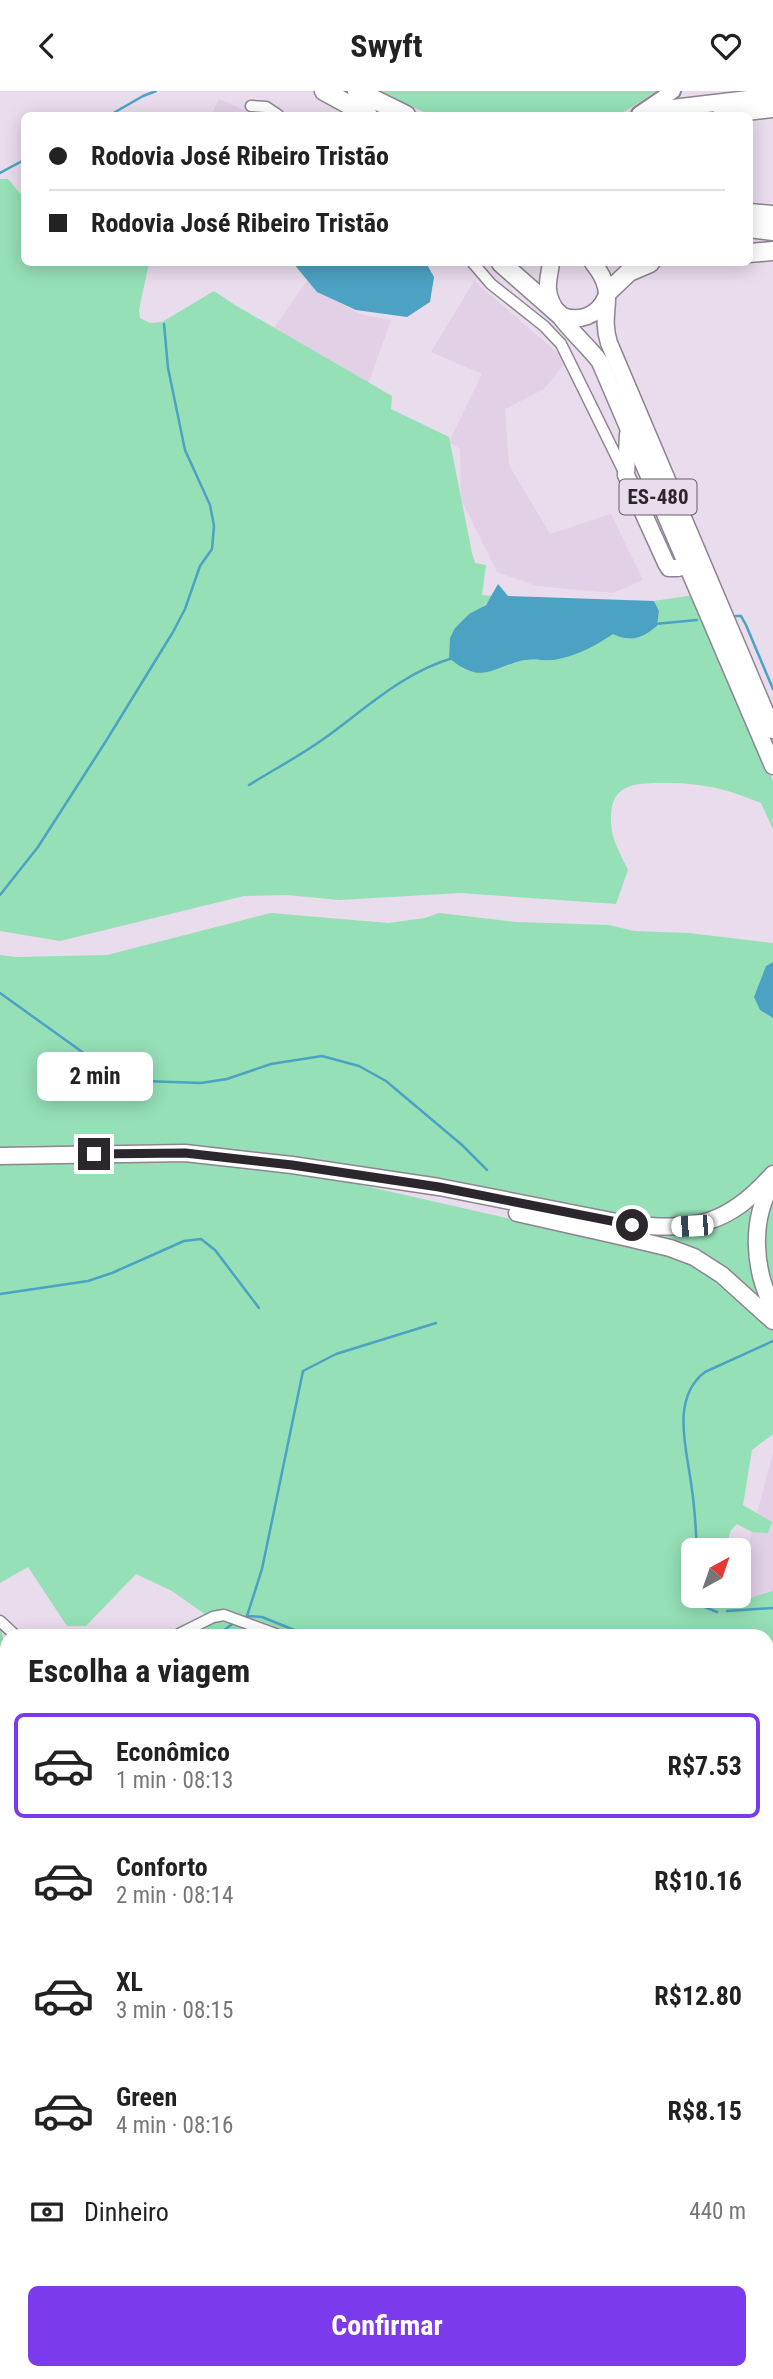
<!DOCTYPE html>
<html lang="pt">
<head>
<meta charset="utf-8">
<style>
  :root { --surface:#fff; --page:#f2f2f2; --text:#222; --muted:#767676; --line:#e0e0e0; --accent:#7c3aed }
  body { margin:0; font-family:"Roboto Condensed",sans-serif; background:var(--page); color:var(--text); height:100vh; display:flex; flex-direction:column; font-size:26px; white-space:nowrap }
  * { box-sizing:border-box; margin:0 }
  p { font-size:23px; color:var(--muted) }
  .icon { flex:none; width:38px; height:38px; fill:none; stroke:currentColor; stroke-width:2; stroke-linecap:round; stroke-linejoin:round }
  .map { position:relative; flex:1; overflow:hidden }
  .side { position:absolute; left:0px; top:1538px; width:774px; height:751px; display:flex; flex-direction:column; background:var(--surface); border-radius:21px 21px 0 0; box-shadow:0 4px 18px #0003 }
  .side>* { flex:none }
  .guide { position:absolute; left:21px; top:21px; width:732px; height:154px; border-radius:10px; box-shadow:0 4px 18px #0003; display:grid; align-content:center; height:154px; padding:0 28px; background:var(--surface) }
  .needle { width:46px; rotate:40deg }
  .tools { position:absolute; left:681px; top:1447px; display:grid; gap:14px }
  .tools a { display:grid; place-items:center; width:70px; height:70px; border-radius:10px; background:var(--surface); box-shadow:0 4px 18px #0003; font-size:35px }
  .end { position:absolute; width:32px; height:32px; margin:-16px; border:9px solid #2c272d; background:#fff; box-shadow:0 0 0 4px #fff }
  .from { border-radius:50% }
  .bubble { position:absolute; height:49px; border-radius:10px; background:var(--surface); box-shadow:0 4px 18px #0003; font-size:23px; font-weight:700; line-height:49px; text-align:center }
  .car { position:absolute; width:21px; height:42px; margin:-21px -10px; border-radius:9px; box-shadow:0 0 5px 2px #0007; background:linear-gradient(#fff 24%,#345 0 40%,#fff 0 76%,#345 0 86%,#fff 0) }
  .guide b { display:flex; align-items:center; gap:24px; height:66px; font-size:26px }
  .guide b+b { border-top:2px solid var(--line) }
  .guide i { width:18px; height:18px; background:var(--text) }
  ul { padding:0; list-style:none }
  li { display:flex; align-items:center; gap:21px; height:105px; margin:0 14px 10px; padding:0 14px; border:4px solid transparent; border-radius:10px }
  li div { flex:1 }
  li b { display:block; font-size:26px }
  li em { font-style:normal; font-weight:700 }
  li.active { border-color:var(--accent) }
  li>.icon { width:63px; height:63px; stroke-width:1.5 }
  h2 { padding:0 28px; font-size:32px; line-height:84px }
  .pay { display:flex; align-items:center; gap:18px; height:77px; padding:0 28px; font-size:26px }
  .pay p { margin-inline-start:auto }
  .cta { display:flex; gap:14px; margin-top:auto; padding:14px 28px }
  .cta a { flex:1; height:80px; border-radius:10px; background:var(--accent); color:#fff; font-size:28px; font-weight:700; line-height:80px; text-align:center }
  header { display:flex; justify-content:space-between; align-items:center; height:91px; padding:0 28px; background:var(--surface); font-size:32px; font-weight:700 }
  .map>svg:first-child { display:block }
  .built { fill:#e2d0e6 }
  .green { fill:#95e0b7 }
  .water { fill:#4ba2c3 }
  .lines { fill:none; stroke-linecap:round; stroke-linejoin:round }
  .stream { stroke:#4ba2c3; stroke-width:2.5 }
  .minor-casing { stroke:#8e8391; stroke-width:13 }
  .secondary-casing { stroke:#8e8391; stroke-width:18 }
  .primary-casing { stroke:#8e8391; stroke-width:19 }
  .motorway-casing { stroke:#8e8391; stroke-width:21 }
  .minor { stroke:#fff; stroke-width:10 }
  .secondary { stroke:#fff; stroke-width:14 }
  .primary { stroke:#fff; stroke-width:16 }
  .motorway { stroke:#fff; stroke-width:18 }
  .route { stroke:#2c272d; stroke-width:9 }
  .labels { text-anchor:middle; dominant-baseline:central; stroke-width:5; stroke-linejoin:round; paint-order:stroke }
  .shield { fill:#e9dcec; stroke:#655d66; stroke-width:2 }
  .shield-label { font-size:21px; font-weight:bold; fill:#2c272d }
</style>
</head>
<body>
<header><svg class="icon" aria-label="back" viewBox="0 0 24 24"><path d="M15 5l-7 7 7 7"/></svg>Swyft<svg class="icon" aria-label="heart" viewBox="0 0 24 24"><path d="M12 20l-8-8c-3-5 5-10 8-4 3-6 11-1 8 4z"/></svg></header>
<div class="map">
<svg width="773" height="2288" viewBox="0 0 773 2288">
  <rect width="100%" height="100%" fill="#e9dcec"/>
  <g class="built">
    <polygon points="219,8 255,24 211,24"/>
    <polygon points="309,187 326,203 359,223 391,229 363,308 267,247"/>
    <polygon points="474,190 567,270 544,298 505,318 509,374 550,443 611,423 643,489 613,502 537,495 497,481 461,408 460,358 449,351 482,283 431,261"/>
    <polygon points="773,1362 773,1517 728,1528 734,1505 738,1505 739,1490"/>
  </g>
  <g class="green">
    <polygon points="376,0 657,0 619,24 431,24"/>
    <path d="M0,88H8L24,107V172H149L139,219L140,227L150,232L162,231L214,200L235,214L392,305L391,318L449,346L472,462L475,472L486,474L482,504L492,505C484,518 467,526 455,537L462,577C488,588 501,574 525,569C536,567 548,571 558,568C578,564 597,554 613,542C629,553 643,547 657,535L659,520L654,510L694,504L773,690V738L761,712C725,697 699,691 660,692C633,692 611,694 611,727C610,746 620,762 628,779L616,813L460,802L339,809L287,804L244,805L60,850L0,840Z"/>
    <polygon points="271,822 388,832 425,827 439,822 516,831 609,834 634,840 689,842 773,852 773,871 766,875 760,919 773,927 773,1078 723,1121 658,1132 426,1088 311,1069 232,1060 153,1053 0,1057 0,864 16,866 107,864"/>
    <polygon points="152,1065 308,1082 653,1160 689,1172 721,1192 773,1236 773,1343 752,1359 743,1414 772,1431 768,1442 752,1441 737,1433 731,1439 725,1459 693,1460 693,1505 720,1505 721,1511 729,1513 773,1500 773,1827 766,1824 766,1545 572,1545 539,1539 528,1545 279,1545 244,1542 238,1545 178,1545 213,1529 172,1500 136,1483 86,1535 67,1535 28,1476 0,1492 0,1070"/>
    <polygon points="773,1097 773,1201 762,1167 764,1129"/>
    <polygon points="750,1117 756,1203 702,1163 652,1147 651,1143 726,1128"/>
    <polygon points="0,1533 7,1566 7,1700 0,1702"/>
    <polygon points="529,2282 628,2282 636,2288 523,2288"/>
  </g>
  <g class="water">
    <polygon points="293,172 426,172 434,186 430,211 407,226 356,219 317,201"/>
    <path d="M498,493L508,505L654,510L659,520L657,535C643,547 630,552 613,543C597,554 578,564 559,568C548,571 536,567 525,569C492,576 482,595 449,567L450,547L455,537L469,523L486,514Z"/>
    <polygon points="773,871 773,927 760,919 754,906 766,875"/>
  </g>
  <g class="lines">
    <g class="stream">
      <polyline points="110,24 143,5 156,0"/>
      <polyline points="0,82 24,69"/>
      <polyline points="736,525 741,525 746,534 773,598"/>
      <polyline points="655,533 697,529"/>
      <path d="M249,694C273,679 298,666 322,649C363,620 403,581 453,567"/>
      <polyline points="0,804 38,756 106,650 173,541 185,518 200,475 212,458 214,435 210,414 185,359 168,277 164,233"/>
      <polyline points="0,902 99,973 124,985 144,990 201,992 227,988 271,973 322,965 359,975 386,990 462,1054 487,1079"/>
      <polyline points="0,1203 88,1190 112,1182 184,1150 201,1148 215,1159 259,1217"/>
      <path d="M697,1460C696,1439 695,1419 692,1399C688,1362 669,1308 705,1281L773,1250"/>
      <polyline points="701,1505 705,1516 717,1521"/>
      <polyline points="727,1520 773,1517"/>
      <polyline points="247,1525 262,1478 303,1280 336,1263 436,1232"/>
      <polyline points="247,1525 262,1526 309,1545"/>
      <polyline points="216,1545 235,1531"/>
      <polyline points="534,1545 574,1544"/>
      <polyline points="766,1572 773,1565"/>
      <polyline points="0,1679 7,1680"/>
      <polyline points="0,1832 7,1840"/>
      <polyline points="0,2103 7,2116"/>
      <polyline points="61,2282 62,2288"/>
    </g>
    <defs>
      <g id="minor">
        <polyline points="251,15 266,16 278,24"/>
        <polyline points="473,172 491,193 544,235 561,253 624,381"/>
        <polyline points="0,1530 16,1545"/>
        <polyline points="175,1545 213,1526 224,1524 281,1545"/>
        <polyline points="0,1778 7,1759"/>
        <polyline points="0,1814 7,1817"/>
        <polyline points="766,1891 773,1898"/>
        <polyline points="0,1916 7,1918"/>
        <polyline points="766,1919 773,1911"/>
        <polyline points="0,1989 7,1992"/>
        <polyline points="0,2070 7,2072"/>
        <polyline points="0,2151 7,2153"/>
        <polyline points="766,2156 773,2152"/>
        <polyline points="0,2192 7,2187"/>
        <polyline points="766,2262 773,2258"/>
        <polyline points="75,2282 76,2288"/>
        <polyline points="638,2282 646,2288"/>
        <polyline points="25,2288 26,2282"/>
        <polyline points="98,2288 100,2282"/>
        <polyline points="178,2288 184,2282"/>
        <polyline points="285,2288 288,2282"/>
        <polyline points="335,2288 338,2282"/>
        <polyline points="434,2288 443,2282"/>
        <polyline points="726,2288 736,2282"/>
      </g>
      <polyline id="secondary" points="639,23 673,0"/>
      <g id="primary">
        <polyline points="640,24 664,18 773,5"/>
        <polyline points="721,24 773,18"/>
        <path d="M551,172C550,180 547,191 548,199C550,224 586,251 600,271L773,675"/>
        <path d="M593,172C620,205 598,217 609,252L773,639"/>
        <path d="M560,224C579,232 598,225 606,206"/>
        <polyline points="628,343 626,384 666,472 669,477 678,477 695,472"/>
        <path d="M0,1065L185,1062L292,1074L439,1096L632,1134C697,1139 728,1134 773,1083"/>
        <path d="M773,1091C750,1128 753,1178 773,1216"/>
        <polyline points="517,1122 628,1147 670,1157 694,1166 722,1184 773,1230"/>
        <polyline points="766,1995 773,1988"/>
        <polyline points="766,2014 773,2007"/>
        <polyline points="492,2288 498,2282"/>
        <polyline points="510,2288 515,2282"/>
      </g>
      <g id="motorway">
        <polyline points="324,0 368,24"/>
        <polyline points="357,0 406,24"/>
        <polyline points="749,122 773,124"/>
        <polyline points="749,137 773,140"/>
        <polyline points="749,162 773,160"/>
        <polyline points="501,172 560,224"/>
        <polyline points="608,201 629,181 650,172"/>
      </g>
    </defs>
    <use href="#minor" class="minor-casing"/>
    <use href="#secondary" class="secondary-casing"/>
    <use href="#primary" class="primary-casing"/>
    <use href="#motorway" class="motorway-casing"/>
    <use href="#minor" class="minor"/>
    <use href="#secondary" class="secondary"/>
    <use href="#primary" class="primary"/>
    <use href="#motorway" class="motorway"/>
  </g>
  <g class="lines">
    <polyline class="route" points="94,1063 185,1062 292,1074 439,1096 632,1134"/>
  </g>
  <g class="labels">
    <rect class="shield" x="619.5" y="388.5" width="77" height="35" rx="5"/>
    <g class="shield-label">
      <text x="658" y="406">ES-480</text>
    </g>
  </g>
</svg>
<div class="tools">
<a><svg class="needle" viewBox="-14 -14 28 28"><path d="M0-13l5 13h-10z" fill="#e53935"/><path d="M0 13l5-13h-10z" fill="#767676"/></svg></a>
</div>
<i class="end from" style="left:632px;top:1134px"></i>
<i class="end" style="left:94px;top:1063px"></i>
<div class="bubble" style="left:37px;top:961px;width:116px">2 min</div>
<i class="car" style="left:692px;top:1135px;rotate:267deg"></i>
<div class="guide">
<b><i class="from"></i>Rodovia José Ribeiro Tristão</b>
<b><i></i>Rodovia José Ribeiro Tristão</b>
</div>
<section class="side">
<h2>Escolha a viagem</h2>
<ul>
<li class="active"><svg class="icon" aria-label="car" viewBox="0 0 24 24"><path d="M5 17H2v-5l4-1 3-4h7l3 4 3 1v5h-3M9 17h6M6 11h13"/><circle cx="7" cy="17" r="2"/><circle cx="17" cy="17" r="2"/></svg><div><b>Econômico</b><p>1 min · 08:13</p></div><em>R$7.53</em></li>
<li><svg class="icon" aria-label="car" viewBox="0 0 24 24"><path d="M5 17H2v-5l4-1 3-4h7l3 4 3 1v5h-3M9 17h6M6 11h13"/><circle cx="7" cy="17" r="2"/><circle cx="17" cy="17" r="2"/></svg><div><b>Conforto</b><p>2 min · 08:14</p></div><em>R$10.16</em></li>
<li><svg class="icon" aria-label="car" viewBox="0 0 24 24"><path d="M5 17H2v-5l4-1 3-4h7l3 4 3 1v5h-3M9 17h6M6 11h13"/><circle cx="7" cy="17" r="2"/><circle cx="17" cy="17" r="2"/></svg><div><b>XL</b><p>3 min · 08:15</p></div><em>R$12.80</em></li>
<li><svg class="icon" aria-label="car" viewBox="0 0 24 24"><path d="M5 17H2v-5l4-1 3-4h7l3 4 3 1v5h-3M9 17h6M6 11h13"/><circle cx="7" cy="17" r="2"/><circle cx="17" cy="17" r="2"/></svg><div><b>Green</b><p>4 min · 08:16</p></div><em>R$8.15</em></li>
</ul>
<div class="pay"><svg class="icon" aria-label="cash" viewBox="0 0 24 24"><path d="M3 7h18v10H3z"/><circle cx="12" cy="12" r="2"/></svg>Dinheiro<p>440 m</p></div>
<div class="cta"><a>Confirmar</a></div>
</section>
</div>
</body>
</html>
